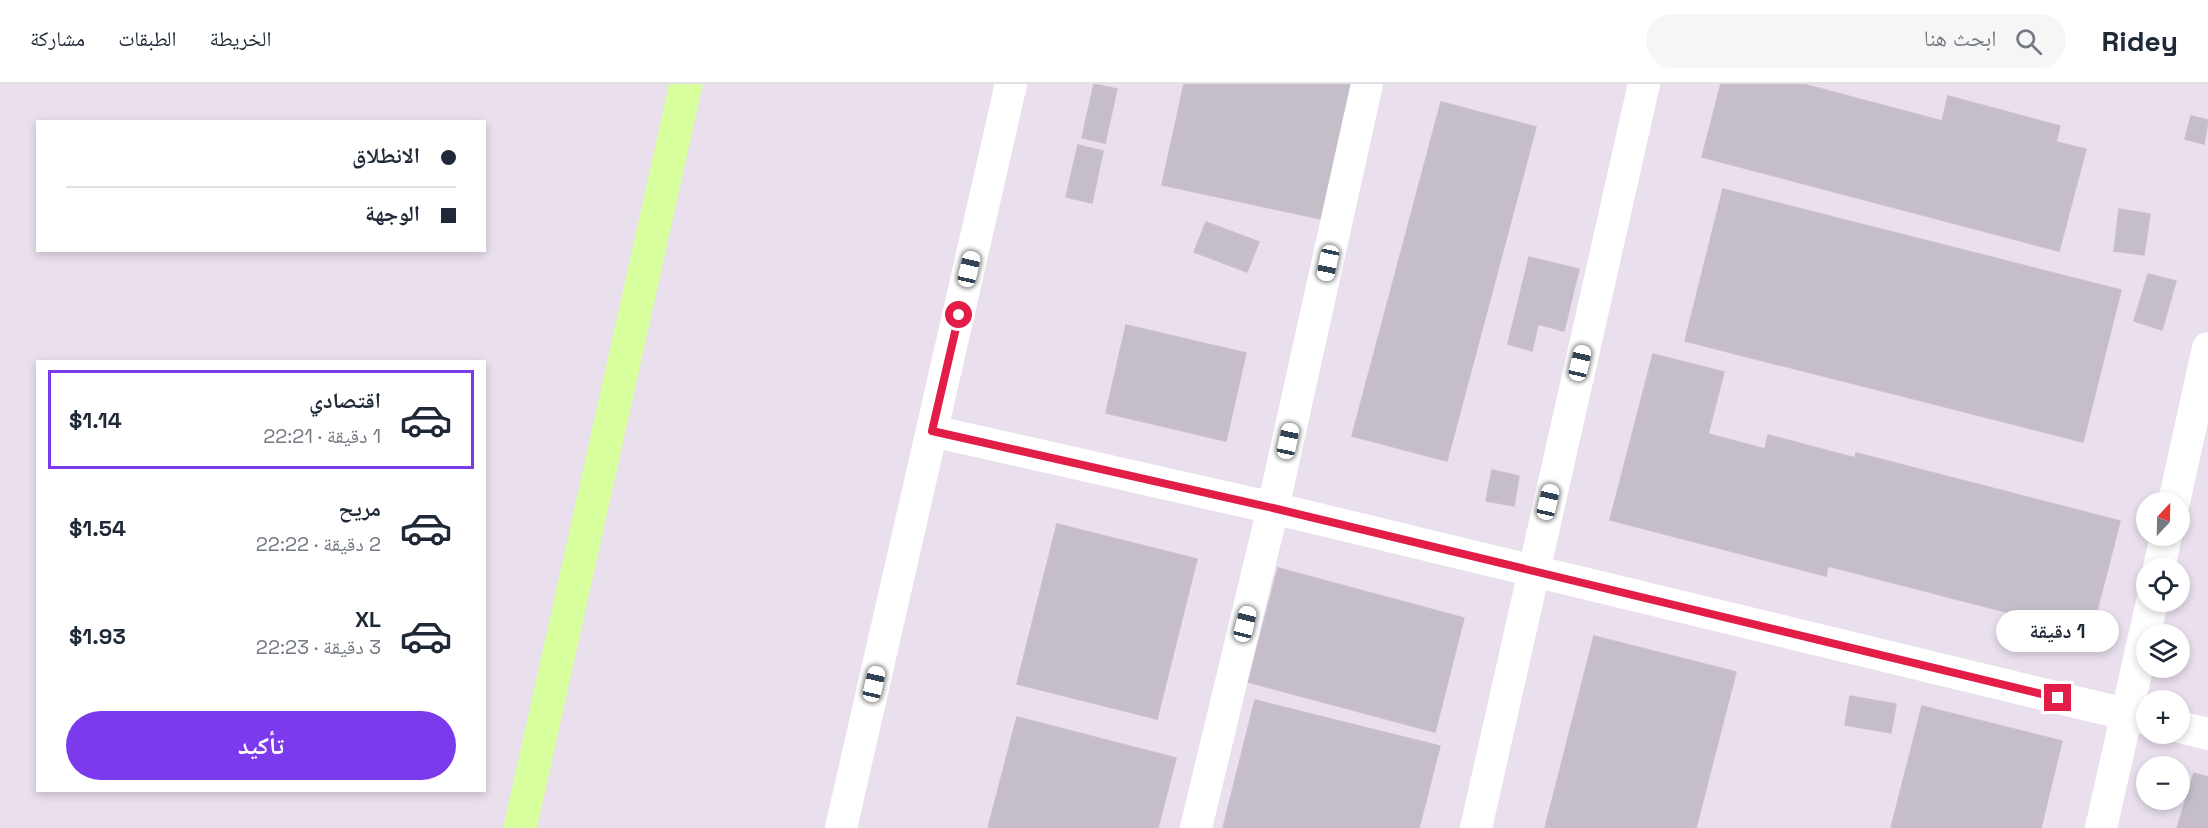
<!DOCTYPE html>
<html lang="ar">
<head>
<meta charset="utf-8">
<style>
  :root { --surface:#fff; --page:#f6f6f7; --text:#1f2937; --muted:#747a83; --line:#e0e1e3; --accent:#7c3aed }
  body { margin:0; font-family:"Space Grotesk","Noto Naskh Arabic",sans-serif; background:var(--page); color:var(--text); direction:rtl; height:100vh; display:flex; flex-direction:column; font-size:22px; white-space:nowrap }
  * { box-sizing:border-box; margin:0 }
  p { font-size:20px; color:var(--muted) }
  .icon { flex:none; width:33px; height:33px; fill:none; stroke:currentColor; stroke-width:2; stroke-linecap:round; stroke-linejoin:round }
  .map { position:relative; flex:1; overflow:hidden; direction:ltr }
  .side { position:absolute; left:36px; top:276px; width:450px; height:432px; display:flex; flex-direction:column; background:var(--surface); border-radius:0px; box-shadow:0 3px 9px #0003; direction:rtl }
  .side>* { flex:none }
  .hud { position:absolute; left:36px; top:36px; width:450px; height:132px; border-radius:0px; box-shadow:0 3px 9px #0003; direction:rtl; display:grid; align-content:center; height:132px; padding:0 30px; background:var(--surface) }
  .needle { width:39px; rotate:22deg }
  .tools { position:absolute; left:2136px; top:408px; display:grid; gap:12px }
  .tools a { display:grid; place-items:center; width:54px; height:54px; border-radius:50%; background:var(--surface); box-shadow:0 3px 9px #0003; font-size:30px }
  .end { position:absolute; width:27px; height:27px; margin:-14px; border:8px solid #e11d48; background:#fff; box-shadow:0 0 0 3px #fff }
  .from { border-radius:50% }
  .bubble { position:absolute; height:42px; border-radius:21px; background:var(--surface); box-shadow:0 3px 9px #0003; font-size:20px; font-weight:700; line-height:42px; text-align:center; direction:rtl }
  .car { position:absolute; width:18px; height:36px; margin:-18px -9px; border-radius:8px; box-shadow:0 0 4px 2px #0007; background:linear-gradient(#fff 24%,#345 0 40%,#fff 0 76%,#345 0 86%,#fff 0) }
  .hud b { display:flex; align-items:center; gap:21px; height:57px; font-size:22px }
  .hud b+b { border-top:2px solid var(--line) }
  .hud i { width:15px; height:15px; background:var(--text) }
  ul { padding:10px 0 0; list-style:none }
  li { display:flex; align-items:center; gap:18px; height:99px; margin:0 12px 9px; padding:0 18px; border:3px solid transparent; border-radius:0px }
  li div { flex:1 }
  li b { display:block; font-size:22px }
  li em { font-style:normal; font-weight:700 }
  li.on { border-color:var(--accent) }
  li>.icon { width:54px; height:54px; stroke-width:1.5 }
  .cta { display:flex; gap:12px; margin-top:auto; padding:12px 30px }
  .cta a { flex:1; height:69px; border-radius:36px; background:var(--accent); color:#fff; font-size:24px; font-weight:700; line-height:69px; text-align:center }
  header { display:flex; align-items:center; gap:36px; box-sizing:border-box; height:84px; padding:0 30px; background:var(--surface); border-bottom:2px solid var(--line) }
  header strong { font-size:28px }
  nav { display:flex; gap:33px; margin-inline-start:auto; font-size:21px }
  .search { width:420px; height:54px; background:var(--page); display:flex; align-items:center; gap:15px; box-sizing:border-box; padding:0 21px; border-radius:33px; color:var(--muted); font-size:22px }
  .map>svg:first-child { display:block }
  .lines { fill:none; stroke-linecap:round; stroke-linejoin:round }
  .canal { stroke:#d8ff9d; stroke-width:33 }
  .building { fill:#c5bec9; stroke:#cabdd1; stroke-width:1.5 }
  .minor { stroke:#fff; stroke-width:32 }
  .route { stroke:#e11d48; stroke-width:8 }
</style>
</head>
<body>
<header>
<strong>Ridey</strong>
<div class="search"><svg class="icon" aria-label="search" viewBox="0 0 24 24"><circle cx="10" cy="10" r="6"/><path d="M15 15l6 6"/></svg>ابحث هنا</div>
<nav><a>الخريطة</a><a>الطبقات</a><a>مشاركة</a></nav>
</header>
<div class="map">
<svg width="2208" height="744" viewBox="0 0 2208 744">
  <rect width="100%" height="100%" fill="#e9dfed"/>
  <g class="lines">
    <polyline class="canal" points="520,744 686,0"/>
  </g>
  <g class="building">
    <polygon points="1094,0 1117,5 1105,59 1082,54"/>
    <polygon points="1184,0 1356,0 1326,136 1162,101"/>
    <polygon points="1721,0 1803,0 1942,37 1948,12 2060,42 2056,58 2086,65 2059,167 1702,73"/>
    <polygon points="1441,18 1536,43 1447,377 1352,352"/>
    <polygon points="2191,32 2208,36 2204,60 2185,55"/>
    <polygon points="1078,61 1103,67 1092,119 1066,113"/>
    <polygon points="1723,105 2121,206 2083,358 1685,257"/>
    <polygon points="2119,125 2150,130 2144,171 2114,167"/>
    <polygon points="1206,138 1259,158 1247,188 1194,168"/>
    <polygon points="1529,173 1579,185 1564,247 1538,240 1532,267 1508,260"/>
    <polygon points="2148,190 2176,197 2162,246 2134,237"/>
    <polygon points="1126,241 1246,269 1226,357 1106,329"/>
    <polygon points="1653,270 1724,288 1708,350 1765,365 1768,351 1855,374 1856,369 2120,437 2091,550 1828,482 1826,492 1610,436"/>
    <polygon points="1492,386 1519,392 1514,422 1486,417"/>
    <polygon points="1057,440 1197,475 1157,635 1017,600"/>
    <polygon points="1278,484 1464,534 1435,648 1248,598"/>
    <polygon points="1594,552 1736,588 1696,744 1545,744"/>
    <polygon points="1850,612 1896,620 1891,649 1845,641"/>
    <polygon points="1255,616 1440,662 1419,744 1223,744"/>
    <polygon points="1922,622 2062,657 2041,744 1891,744"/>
    <polygon points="1017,633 1176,674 1158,744 988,744"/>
    <polygon points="2194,689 2208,693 2208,744 2177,744"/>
  </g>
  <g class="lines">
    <g class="minor">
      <polyline points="932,347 1273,424 2146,635"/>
      <polyline points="2174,418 2208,264"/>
      <polyline points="2159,484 2166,452"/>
      <polyline points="2180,643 2208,650"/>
      <polyline points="841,744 1011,0"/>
      <polyline points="1196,744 1273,424 1367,0"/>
      <polyline points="1476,744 1644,0"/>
      <polyline points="2101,744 2152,518"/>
    </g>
  </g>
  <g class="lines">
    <polyline class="route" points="959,231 932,347 1273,424 2058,614"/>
  </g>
</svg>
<div class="tools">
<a><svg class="needle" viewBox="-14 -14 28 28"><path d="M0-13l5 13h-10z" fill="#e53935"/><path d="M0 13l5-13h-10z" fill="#747a83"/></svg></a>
<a><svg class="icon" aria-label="locate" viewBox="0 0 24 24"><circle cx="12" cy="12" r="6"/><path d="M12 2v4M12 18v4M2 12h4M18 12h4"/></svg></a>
<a><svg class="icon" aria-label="layers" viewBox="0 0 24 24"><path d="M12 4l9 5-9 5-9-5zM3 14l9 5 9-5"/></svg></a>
<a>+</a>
<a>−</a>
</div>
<i class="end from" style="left:959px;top:231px"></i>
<i class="end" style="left:2058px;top:614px"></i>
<div class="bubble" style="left:1996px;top:526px;width:123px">1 دقيقة</div>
<i class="car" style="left:1328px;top:179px;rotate:192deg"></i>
<i class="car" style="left:969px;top:185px;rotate:13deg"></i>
<i class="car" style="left:1580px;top:279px;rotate:13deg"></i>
<i class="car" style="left:1288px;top:357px;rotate:12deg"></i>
<i class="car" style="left:1548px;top:418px;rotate:13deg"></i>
<i class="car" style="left:1245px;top:540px;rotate:14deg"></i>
<i class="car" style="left:874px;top:600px;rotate:13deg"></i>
<div class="hud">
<b><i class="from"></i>الانطلاق</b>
<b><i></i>الوجهة</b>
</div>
<section class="side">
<ul>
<li class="on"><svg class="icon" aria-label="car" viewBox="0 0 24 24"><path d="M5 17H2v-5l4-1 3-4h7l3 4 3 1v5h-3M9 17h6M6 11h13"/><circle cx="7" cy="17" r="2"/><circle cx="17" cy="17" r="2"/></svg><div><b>اقتصادي</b><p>1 دقيقة · 22:21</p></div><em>$1.14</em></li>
<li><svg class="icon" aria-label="car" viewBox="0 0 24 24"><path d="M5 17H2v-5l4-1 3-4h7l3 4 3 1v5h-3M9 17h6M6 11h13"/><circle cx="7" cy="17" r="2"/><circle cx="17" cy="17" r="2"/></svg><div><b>مريح</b><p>2 دقيقة · 22:22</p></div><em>$1.54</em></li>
<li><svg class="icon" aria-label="car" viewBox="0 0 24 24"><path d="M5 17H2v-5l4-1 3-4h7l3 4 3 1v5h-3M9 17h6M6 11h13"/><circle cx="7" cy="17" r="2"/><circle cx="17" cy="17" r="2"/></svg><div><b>XL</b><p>3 دقيقة · 22:23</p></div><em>$1.93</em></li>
</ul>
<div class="cta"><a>تأكيد</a></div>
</section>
</div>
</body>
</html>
